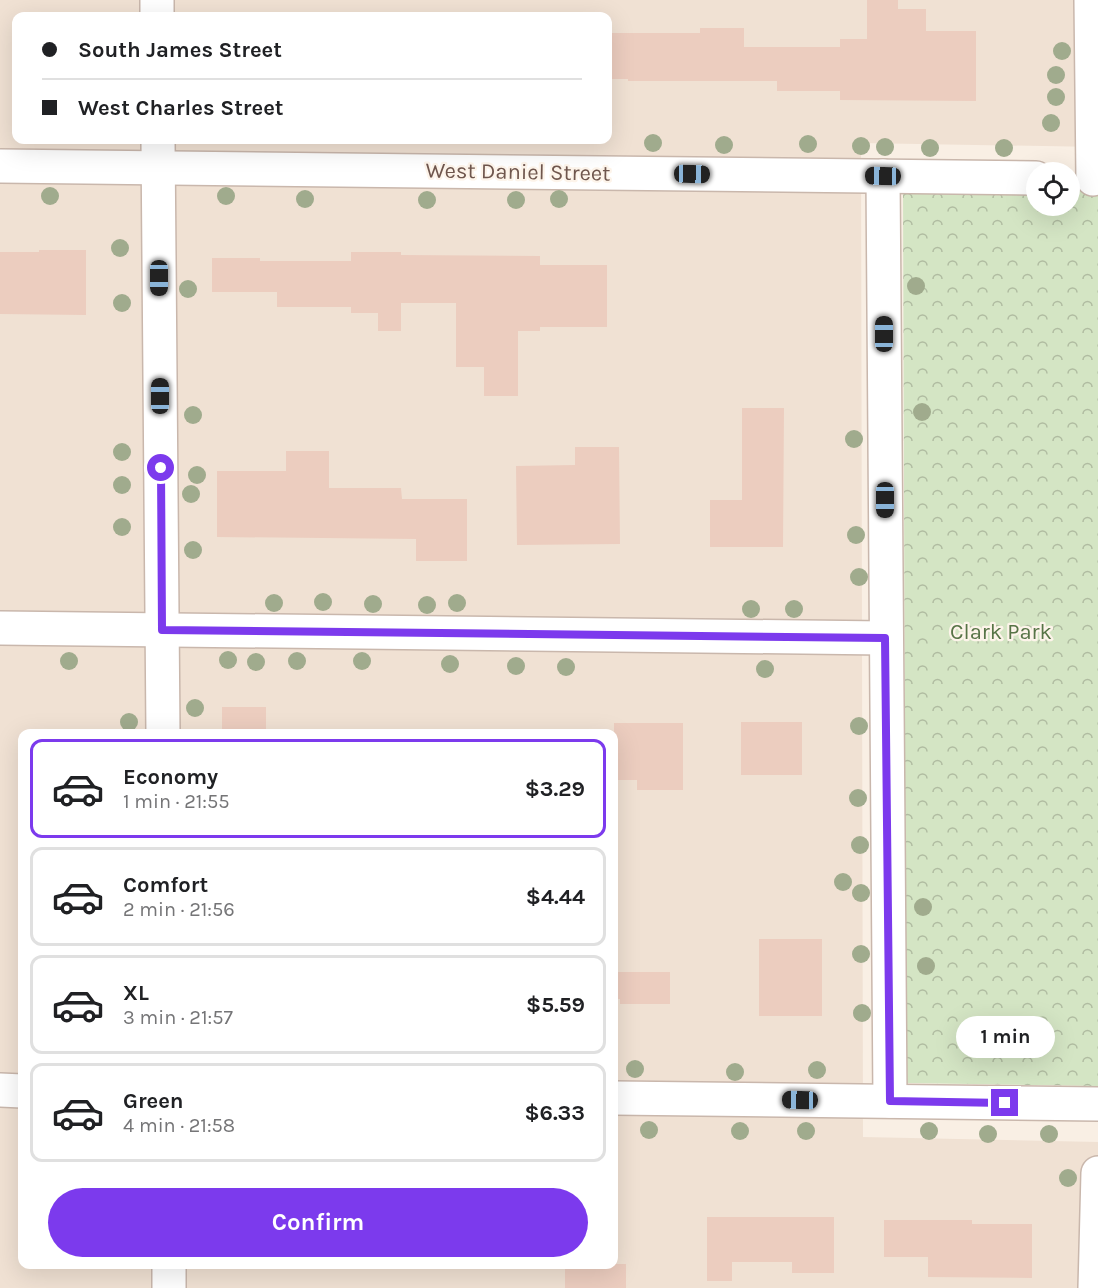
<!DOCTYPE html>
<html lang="en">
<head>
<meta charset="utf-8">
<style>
  :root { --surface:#fff; --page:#f6f6f6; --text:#202124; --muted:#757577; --line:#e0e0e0; --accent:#7c3aed }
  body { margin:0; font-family:Karla,sans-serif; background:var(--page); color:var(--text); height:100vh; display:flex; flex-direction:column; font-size:22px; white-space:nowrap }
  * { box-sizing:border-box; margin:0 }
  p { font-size:20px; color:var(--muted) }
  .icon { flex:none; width:33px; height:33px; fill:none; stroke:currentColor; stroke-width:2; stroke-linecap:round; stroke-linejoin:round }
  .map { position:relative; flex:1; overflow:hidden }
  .details { position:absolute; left:18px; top:729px; width:600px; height:540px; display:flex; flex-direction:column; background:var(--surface); border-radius:12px; box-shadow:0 6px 24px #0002 }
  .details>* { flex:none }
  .banner { position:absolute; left:12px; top:12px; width:600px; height:132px; border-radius:12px; box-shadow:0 6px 24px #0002; display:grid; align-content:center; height:132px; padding:0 30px; background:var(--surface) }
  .tools { position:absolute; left:1026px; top:162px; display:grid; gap:12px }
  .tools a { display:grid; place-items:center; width:54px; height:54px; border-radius:50%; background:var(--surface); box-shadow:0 6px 24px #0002; font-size:30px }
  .end { position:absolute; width:27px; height:27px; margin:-14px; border:8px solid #7c3aed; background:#fff; box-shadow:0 0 0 3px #fff }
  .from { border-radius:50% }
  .bubble { position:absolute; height:42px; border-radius:21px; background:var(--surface); box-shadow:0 6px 24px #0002; font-size:20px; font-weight:700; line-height:42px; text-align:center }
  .car { position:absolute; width:18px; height:36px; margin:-18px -9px; border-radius:8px; box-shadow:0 0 4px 2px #0007; background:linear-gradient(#222 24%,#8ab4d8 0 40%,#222 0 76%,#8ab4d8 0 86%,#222 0) }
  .banner b { display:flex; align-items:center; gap:21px; height:57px; font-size:22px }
  .banner b+b { border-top:2px solid var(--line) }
  .banner i { width:15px; height:15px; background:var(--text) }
  ul { padding:10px 0 0; list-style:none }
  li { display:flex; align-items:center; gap:18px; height:99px; margin:0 12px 9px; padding:0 18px; border:3px solid var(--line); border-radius:12px }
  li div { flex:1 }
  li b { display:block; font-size:22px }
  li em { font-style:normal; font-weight:700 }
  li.active { border-color:var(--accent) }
  li>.icon { width:54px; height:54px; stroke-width:1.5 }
  .cta { display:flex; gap:12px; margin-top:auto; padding:12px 30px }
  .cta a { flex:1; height:69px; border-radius:36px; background:var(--accent); color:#fff; font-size:24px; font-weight:700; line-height:69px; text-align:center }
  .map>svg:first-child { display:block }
  .residential { fill:#f0e1d3; fill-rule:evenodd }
  .park { fill:url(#park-crowns) }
  .building { fill:#eccdbf }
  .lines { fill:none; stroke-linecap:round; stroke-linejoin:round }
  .minor-casing { stroke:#c9b7ac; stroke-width:36 }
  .minor { stroke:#fff; stroke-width:33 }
  .tree { fill:#a0ab8d }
  .route { stroke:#7c3aed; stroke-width:8 }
  .labels { text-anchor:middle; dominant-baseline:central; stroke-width:4.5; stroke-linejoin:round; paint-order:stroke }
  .street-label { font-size:22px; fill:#6f564d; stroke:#fdf4ea }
  .park-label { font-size:22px; fill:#577446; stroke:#fdf4ea }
</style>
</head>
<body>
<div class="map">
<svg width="1098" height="1288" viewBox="0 0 1098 1288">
  <defs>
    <pattern id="park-crowns" width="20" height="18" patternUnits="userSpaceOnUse" patternTransform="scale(1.5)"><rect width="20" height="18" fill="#d4e5c4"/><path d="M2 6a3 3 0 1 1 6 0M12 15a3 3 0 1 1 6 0" fill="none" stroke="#b0bca1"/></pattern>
  </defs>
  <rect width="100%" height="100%" fill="#f9efe4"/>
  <path class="residential" d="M0,0H1098V147L861,143L863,1137L1098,1142V1288H0ZM16,16H608V140H16ZM22,734H614V1264H22Z"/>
  <polygon class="park" points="903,191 1036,191 1036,206 1070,206 1070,191 1098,191 1098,1086 906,1083"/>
  <g class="building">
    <polygon points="867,0 898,0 898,9 926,9 926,31 976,31 976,101 840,100 840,91 777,91 777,81 628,81 628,79 608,79 608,33 700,33 700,28 744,28 744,47 840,47 840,39 867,39"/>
    <polygon points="39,250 86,250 86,315 0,314 0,252 39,252"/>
    <polygon points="351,252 401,252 401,255 540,256 540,265 607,265 607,327 540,327 540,331 518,331 518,396 484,396 484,367 456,367 456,303 401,303 401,331 378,331 378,313 351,313 351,307 277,307 277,292 212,292 212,258 260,258 260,261 351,261"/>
    <polygon points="742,408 784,408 783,547 710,547 710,500 742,500"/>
    <polygon points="575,447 619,447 620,544 517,545 516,466 575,465"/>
    <polygon points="286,451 329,451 329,488 401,488 402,499 467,499 467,561 416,561 416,539 217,537 217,471 286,471"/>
    <rect x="222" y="707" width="44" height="27"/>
    <rect x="741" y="722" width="61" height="53"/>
    <polygon points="614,723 683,723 683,790 637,790 637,780 614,780"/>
    <rect x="759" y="939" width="63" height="77"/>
    <polygon points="614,972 670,972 670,1004 620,1004 620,999 614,999"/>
    <polygon points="707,1217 834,1217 834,1273 792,1273 792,1262 732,1262 732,1281 707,1281"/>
    <polygon points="884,1220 972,1220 972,1224 1032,1224 1032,1278 928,1277 928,1257 884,1257"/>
    <rect x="565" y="1264" width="61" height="24"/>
  </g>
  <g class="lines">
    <defs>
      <g id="minor">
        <polyline points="157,0 157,16"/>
        <polyline points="1091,0 1093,179"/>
        <polyline points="158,140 163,734"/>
        <polyline points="0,166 1036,178"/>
        <polyline points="883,176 890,1101"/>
        <polyline points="0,628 885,638"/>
        <polyline points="0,1090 22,1091"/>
        <polyline points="614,1098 1098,1104"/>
        <polyline points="169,1264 169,1288"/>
        <polyline points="1095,1288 1098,1173"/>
      </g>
    </defs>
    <use href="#minor" class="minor-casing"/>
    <use href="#minor" class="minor"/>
  </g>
  <g class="tree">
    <circle cx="1062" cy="51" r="9"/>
    <circle cx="1056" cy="75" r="9"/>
    <circle cx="1056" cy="97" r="9"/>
    <circle cx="1051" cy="123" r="9"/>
    <circle cx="653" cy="143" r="9"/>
    <circle cx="808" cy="144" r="9"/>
    <circle cx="724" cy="145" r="9"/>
    <circle cx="861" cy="146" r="9"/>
    <circle cx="885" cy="147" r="9"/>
    <circle cx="930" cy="148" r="9"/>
    <circle cx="1004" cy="148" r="9"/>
    <circle cx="50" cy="196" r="9"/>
    <circle cx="226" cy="196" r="9"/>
    <circle cx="305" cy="199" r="9"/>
    <circle cx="559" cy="199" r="9"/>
    <circle cx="427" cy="200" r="9"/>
    <circle cx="516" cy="200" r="9"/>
    <circle cx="120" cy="248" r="9"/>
    <circle cx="916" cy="286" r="9"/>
    <circle cx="188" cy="289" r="9"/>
    <circle cx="122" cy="303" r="9"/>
    <circle cx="922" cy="412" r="9"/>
    <circle cx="193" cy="415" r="9"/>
    <circle cx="854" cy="439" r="9"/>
    <circle cx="122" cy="452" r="9"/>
    <circle cx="197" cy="475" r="9"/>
    <circle cx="122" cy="485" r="9"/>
    <circle cx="191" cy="494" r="9"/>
    <circle cx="122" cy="527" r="9"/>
    <circle cx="856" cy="535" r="9"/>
    <circle cx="193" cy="550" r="9"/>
    <circle cx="859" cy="577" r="9"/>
    <circle cx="323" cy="602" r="9"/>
    <circle cx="274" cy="603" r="9"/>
    <circle cx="457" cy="603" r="9"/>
    <circle cx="373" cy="604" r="9"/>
    <circle cx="427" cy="605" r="9"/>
    <circle cx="751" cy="609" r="9"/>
    <circle cx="794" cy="609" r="9"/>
    <circle cx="228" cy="660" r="9"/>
    <circle cx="69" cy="661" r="9"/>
    <circle cx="297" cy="661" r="9"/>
    <circle cx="362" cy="661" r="9"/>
    <circle cx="256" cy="662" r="9"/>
    <circle cx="450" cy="664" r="9"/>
    <circle cx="516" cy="666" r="9"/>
    <circle cx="566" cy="667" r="9"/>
    <circle cx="765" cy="669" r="9"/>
    <circle cx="195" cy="708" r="9"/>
    <circle cx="129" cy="722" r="9"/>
    <circle cx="859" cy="726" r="9"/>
    <circle cx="858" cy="798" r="9"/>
    <circle cx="860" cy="845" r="9"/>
    <circle cx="843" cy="882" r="9"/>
    <circle cx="861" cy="893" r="9"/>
    <circle cx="923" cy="907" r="9"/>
    <circle cx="861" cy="954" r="9"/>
    <circle cx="926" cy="966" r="9"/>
    <circle cx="862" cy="1013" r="9"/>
    <circle cx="635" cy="1069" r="9"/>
    <circle cx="817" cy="1070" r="9"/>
    <circle cx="735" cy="1072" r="9"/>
    <circle cx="649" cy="1130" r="9"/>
    <circle cx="740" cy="1131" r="9"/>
    <circle cx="806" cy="1131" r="9"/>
    <circle cx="929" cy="1131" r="9"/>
    <circle cx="988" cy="1134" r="9"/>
    <circle cx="1049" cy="1134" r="9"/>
    <circle cx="1068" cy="1178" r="9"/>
  </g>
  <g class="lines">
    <polyline class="route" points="161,468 162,630 885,638 890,1101 1005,1103"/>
  </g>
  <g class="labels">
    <g class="street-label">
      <text transform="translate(518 172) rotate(1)">West Daniel Street</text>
    </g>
    <g class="park-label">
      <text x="1001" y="632">Clark Park</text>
    </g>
  </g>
</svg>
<div class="tools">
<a><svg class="icon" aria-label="locate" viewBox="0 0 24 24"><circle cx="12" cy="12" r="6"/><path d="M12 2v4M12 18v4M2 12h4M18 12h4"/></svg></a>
</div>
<i class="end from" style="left:161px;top:468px"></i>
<i class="end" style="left:1005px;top:1103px"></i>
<div class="bubble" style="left:956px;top:1016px;width:99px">1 min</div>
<i class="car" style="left:692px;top:174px;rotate:91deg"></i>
<i class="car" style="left:883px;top:176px;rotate:271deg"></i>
<i class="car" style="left:159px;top:278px;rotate:180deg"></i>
<i class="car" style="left:884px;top:334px;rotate:0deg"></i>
<i class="car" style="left:160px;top:396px;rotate:0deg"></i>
<i class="car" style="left:885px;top:500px;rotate:180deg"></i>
<i class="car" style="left:800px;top:1100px;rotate:271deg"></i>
<div class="banner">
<b><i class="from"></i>South James Street</b>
<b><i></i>West Charles Street</b>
</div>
<section class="details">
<ul>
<li class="active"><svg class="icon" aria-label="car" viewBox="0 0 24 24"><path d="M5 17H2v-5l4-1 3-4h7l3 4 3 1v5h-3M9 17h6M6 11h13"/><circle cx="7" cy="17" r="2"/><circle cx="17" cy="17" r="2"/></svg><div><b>Economy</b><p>1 min · 21:55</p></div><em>$3.29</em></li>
<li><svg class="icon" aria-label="car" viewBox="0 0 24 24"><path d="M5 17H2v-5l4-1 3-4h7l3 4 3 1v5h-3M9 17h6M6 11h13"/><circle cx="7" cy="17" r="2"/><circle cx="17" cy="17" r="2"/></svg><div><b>Comfort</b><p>2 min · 21:56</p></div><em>$4.44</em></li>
<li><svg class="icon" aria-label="car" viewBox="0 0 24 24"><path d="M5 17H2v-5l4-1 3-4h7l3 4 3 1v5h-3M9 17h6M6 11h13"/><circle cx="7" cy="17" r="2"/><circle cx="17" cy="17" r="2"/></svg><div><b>XL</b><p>3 min · 21:57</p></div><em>$5.59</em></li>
<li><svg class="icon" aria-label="car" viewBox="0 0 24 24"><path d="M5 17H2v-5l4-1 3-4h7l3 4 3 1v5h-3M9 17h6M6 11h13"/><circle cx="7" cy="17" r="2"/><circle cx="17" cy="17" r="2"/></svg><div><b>Green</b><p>4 min · 21:58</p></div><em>$6.33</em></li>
</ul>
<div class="cta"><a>Confirm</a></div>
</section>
</div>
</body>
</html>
